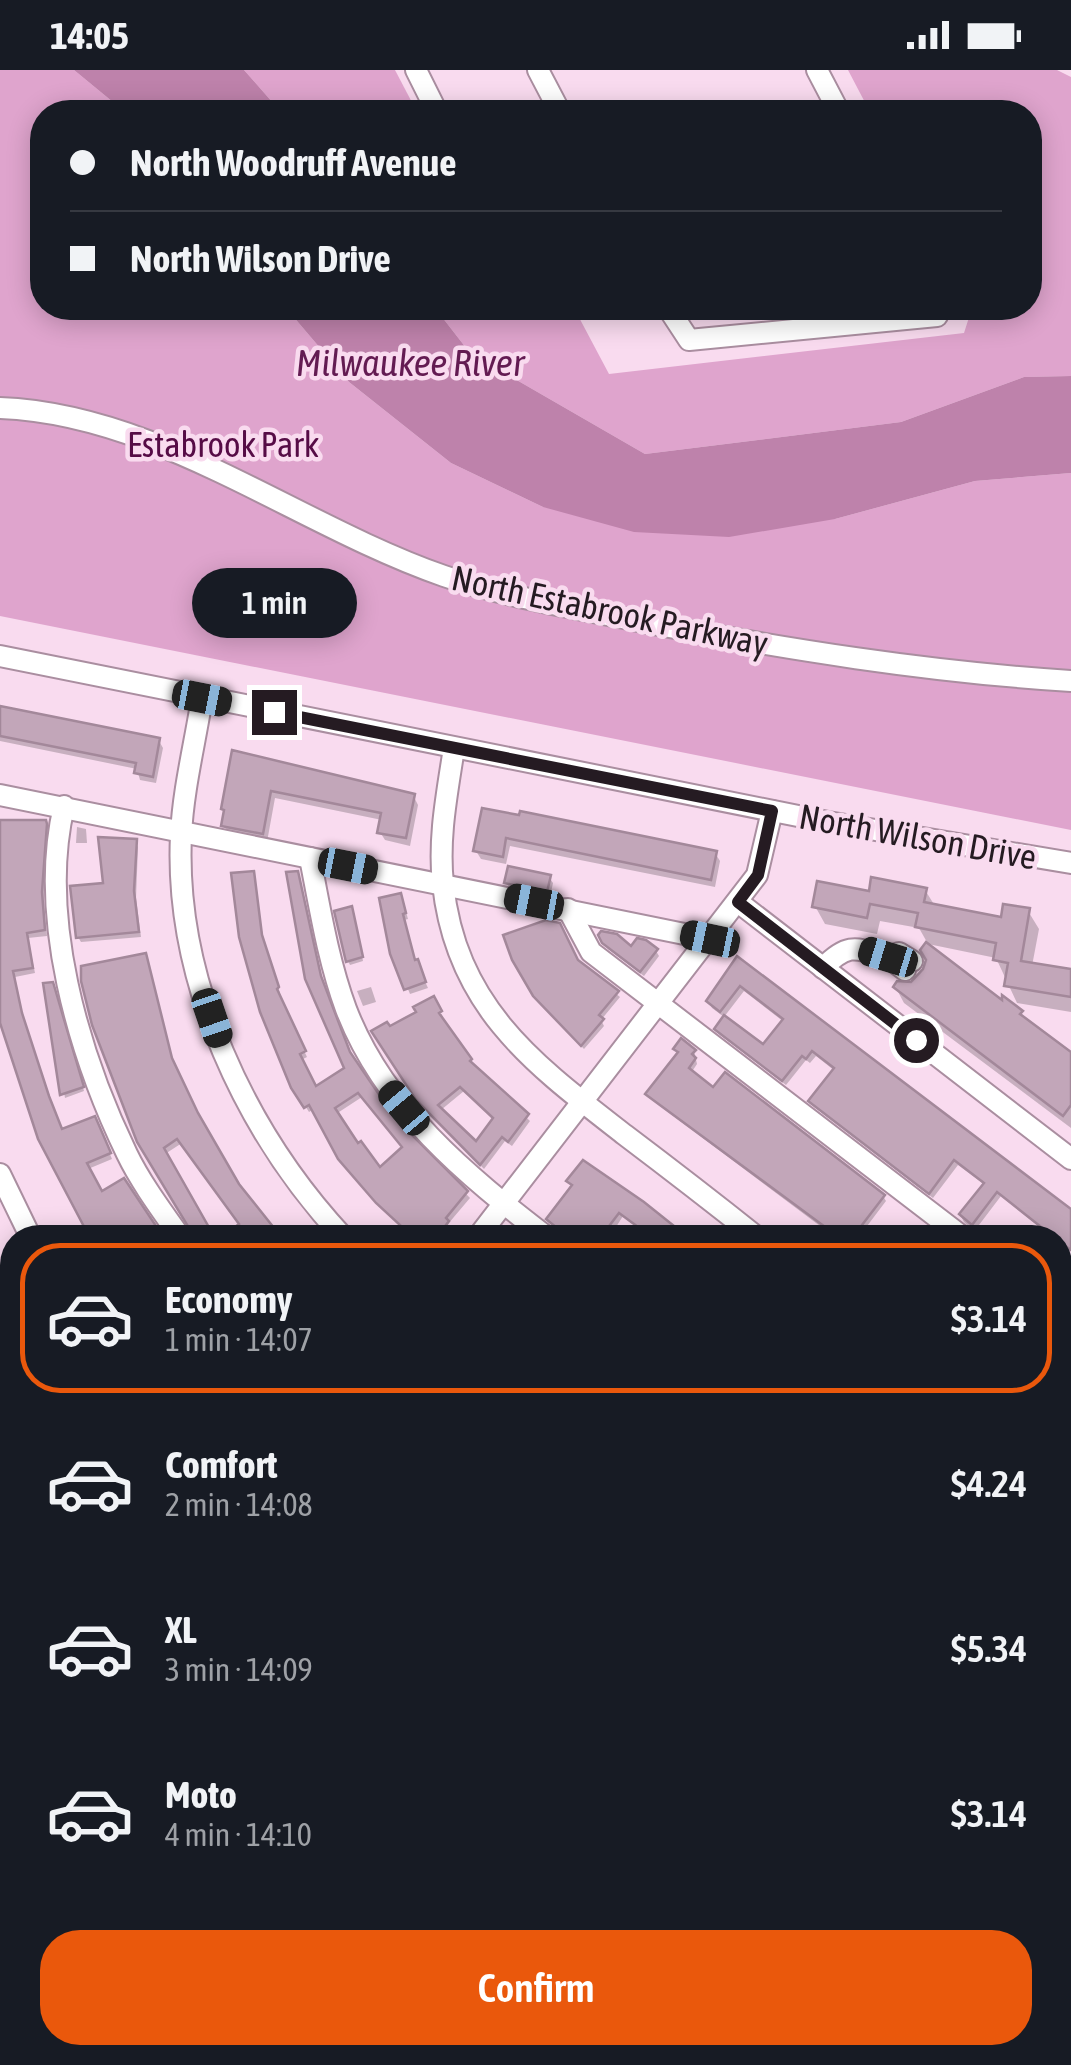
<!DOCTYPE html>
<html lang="en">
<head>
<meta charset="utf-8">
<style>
  :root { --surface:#171b24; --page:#20242c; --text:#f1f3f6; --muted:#9ea1a6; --line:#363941; --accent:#ea580c }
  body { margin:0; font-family:"Asap Condensed",sans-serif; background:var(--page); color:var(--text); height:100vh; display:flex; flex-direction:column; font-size:38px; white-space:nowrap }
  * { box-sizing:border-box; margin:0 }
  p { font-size:32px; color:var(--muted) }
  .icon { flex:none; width:55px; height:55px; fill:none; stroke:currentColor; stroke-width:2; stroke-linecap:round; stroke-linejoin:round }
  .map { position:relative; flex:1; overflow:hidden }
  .side { position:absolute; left:0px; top:1155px; width:1072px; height:840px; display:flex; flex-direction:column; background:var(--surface); border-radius:40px 40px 0 0; box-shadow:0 5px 25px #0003 }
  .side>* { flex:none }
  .guide { position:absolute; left:30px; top:30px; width:1012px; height:220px; border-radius:40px; box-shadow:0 5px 25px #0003; display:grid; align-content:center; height:220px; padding:0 40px; background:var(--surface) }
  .end { position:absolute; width:45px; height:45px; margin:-22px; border:12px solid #251b22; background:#fff; box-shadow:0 0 0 5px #fff }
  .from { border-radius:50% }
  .bubble { position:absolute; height:70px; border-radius:35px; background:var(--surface); box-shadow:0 5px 25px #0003; font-size:32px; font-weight:600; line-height:70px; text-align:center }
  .car { position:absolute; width:30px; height:60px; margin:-30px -15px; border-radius:12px; box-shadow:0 0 8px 2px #0007; background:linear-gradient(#222 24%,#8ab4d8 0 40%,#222 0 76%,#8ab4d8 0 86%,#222 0) }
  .guide b { display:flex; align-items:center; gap:35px; height:95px; font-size:38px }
  .guide b+b { border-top:2px solid var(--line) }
  .guide i { width:25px; height:25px; background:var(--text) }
  ul { padding:18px 0 0; list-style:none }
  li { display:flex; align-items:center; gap:30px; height:150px; margin:0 20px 15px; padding:0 20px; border:5px solid transparent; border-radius:40px }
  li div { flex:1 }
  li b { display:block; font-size:38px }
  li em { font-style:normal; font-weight:600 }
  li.current { border-color:var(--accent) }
  li>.icon { width:90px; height:90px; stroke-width:1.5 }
  .primary-button { display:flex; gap:20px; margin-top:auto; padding:20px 40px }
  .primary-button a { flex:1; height:115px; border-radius:40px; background:var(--accent); color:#fff; font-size:40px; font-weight:600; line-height:115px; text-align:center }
  .status { display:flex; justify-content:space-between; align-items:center; height:70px; padding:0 50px; background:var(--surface); direction:ltr }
  .status svg { height:28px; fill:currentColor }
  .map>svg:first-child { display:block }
  .green { fill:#dfa4cd }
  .water { fill:#be82ab }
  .shadow { fill:#0003; fill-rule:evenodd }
  .building { fill:#c2a6b9; stroke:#a3889a; stroke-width:2.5; fill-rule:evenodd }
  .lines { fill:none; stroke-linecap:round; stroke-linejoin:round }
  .minor-casing { stroke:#aa8ea0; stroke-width:24 }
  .minor { stroke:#fff; stroke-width:20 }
  .route { stroke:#251b22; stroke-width:12 }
  .labels { text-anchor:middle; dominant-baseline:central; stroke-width:9; stroke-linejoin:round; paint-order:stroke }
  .park-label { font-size:35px; fill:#560c46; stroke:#f9dbef }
  .street-label { font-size:35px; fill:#251b22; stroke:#f9dbef }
  .water-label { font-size:38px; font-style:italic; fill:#631b52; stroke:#f9dbef }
</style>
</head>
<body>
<div class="status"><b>14:05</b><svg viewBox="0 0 49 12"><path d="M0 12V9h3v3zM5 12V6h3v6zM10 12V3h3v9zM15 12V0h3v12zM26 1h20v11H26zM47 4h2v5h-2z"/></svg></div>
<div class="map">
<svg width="1071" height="1995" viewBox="0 0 1071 1995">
  <rect width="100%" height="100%" fill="#f9dbef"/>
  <g class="green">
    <polygon points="0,0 74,0 125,42 42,42 42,238 286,238 349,312 451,393 543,437 835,449 975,411 1071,403 1071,760 0,546"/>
    <polygon points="244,0 395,0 417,42 281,42"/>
    <polygon points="848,0 1057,0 1071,7 1071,306 1024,307 901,352 645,384 470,283 435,238 574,238 609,304 964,263 972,238 1030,238 1030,42 870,42"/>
  </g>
  <g class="water">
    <polygon points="74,0 244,0 281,42 125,42"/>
    <polygon points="286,238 435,238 470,283 645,384 901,352 1024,307 1071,306 1071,403 975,411 835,449 729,467 634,462 543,437 451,393 349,312"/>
  </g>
  <g class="shadow">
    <polygon points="0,639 159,671 163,678 156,713 140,710 137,699 0,671"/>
    <polygon points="234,683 414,727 418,735 410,776 385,770 380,762 382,750 275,728 267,772 228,764 224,755"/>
    <polygon points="484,740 715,783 720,791 715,817 510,776 506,794 481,789 476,781"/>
    <polygon points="0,750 45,752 48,758 44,830 47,866 28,868 35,903 15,907 24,951 62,1062 97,1054 112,1089 88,1099 101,1124 93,1168 0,940"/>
    <polygon points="77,757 86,759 87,773 76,773"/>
    <polygon points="135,772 138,777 136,828 141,867 81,872 78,867 106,815"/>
    <path d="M297,803L323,914L351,988L393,1049L470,1128L448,1154L450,1158L442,1168H412L382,1138L344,1095L314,1039L309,1042L293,1017L246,888L253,804L264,873L280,923L278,926L307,987L301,990L315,1019L347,999L307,909ZM362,1027L404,1078L380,1100L358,1077L336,1044Z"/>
    <polygon points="549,807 553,813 550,827 510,819 507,813"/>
    <polygon points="925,820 935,836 1003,850 1028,841 1039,859 1032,896 1071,902 1071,942 1017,933 996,888 928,874 919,858 880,851 877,864 825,854 815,836 871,824"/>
    <polygon points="403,831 408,849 404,850 416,892 428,918 410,924 393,883"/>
    <polygon points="353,843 363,891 350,895 348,891"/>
    <polygon points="601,866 632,879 656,881 659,886 644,906 608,879"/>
    <polygon points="738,889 1071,1141 1069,1210 1060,1203 1060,1168 1035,1168 1042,1159 1001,1126 979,1155 987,1165 985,1168 980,1168 964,1152 961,1146 985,1115 958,1095 933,1128 815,1037 811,1031 835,1001 816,986 810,993 806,990 786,1015 720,965 717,959 763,978 784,952 744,921 724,947 712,938 709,932"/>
    <polygon points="148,892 174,996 210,1072 237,1115 242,1155 182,1073 165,1084 124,1038"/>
    <polygon points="577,892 620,927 601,950 604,956 584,979 539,931"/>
    <polygon points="46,916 54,919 84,1021 65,1028"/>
    <polygon points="371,917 376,932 363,936 357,921"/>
    <polygon points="896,918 1004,934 1021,942 1026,952 1071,985 1071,1058 904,933"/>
    <path d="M433,929L443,947L440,949L473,996L530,1051L512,1076L505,1071L484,1099L422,1035L389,960L419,943ZM464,1021L495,1050L476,1075L441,1040Z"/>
    <polygon points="676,979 694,981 697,994 691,1003 714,1020 883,1126 886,1131 858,1168 836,1168 651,1029 648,1024 679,984"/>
    <polygon points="569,1111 684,1168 652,1168 623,1146 609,1168 562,1168 549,1149 573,1118"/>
    <polygon points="923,1157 937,1168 914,1168"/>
    <polygon points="0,1219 12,1239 12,1300 0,1284"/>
    <polygon points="1061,1318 1071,1326 1071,1352 1060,1343"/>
    <polygon points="0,1381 12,1395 12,1484 9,1481 4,1486 0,1482"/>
    <polygon points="1060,1456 1071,1464 1071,1496 1060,1488"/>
    <polygon points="1071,1510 1071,1575 1067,1580 1071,1582 1071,1675 1068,1665 1060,1659 1060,1525"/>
    <polygon points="0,1634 12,1644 12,1683 0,1673"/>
    <polygon points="0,1702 9,1712 0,1723"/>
    <polygon points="12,1748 12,1779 0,1769 0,1750 7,1755"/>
    <polygon points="1060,1779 1071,1787 1071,1871 1066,1868 1060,1871"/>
    <polygon points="0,1807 12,1817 12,1851 0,1842"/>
    <polygon points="0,1954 12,1963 12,1982 38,1982 55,1995 13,1995 3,1988 0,1992"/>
    <polygon points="194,1982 243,1982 260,1995 211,1995"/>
    <polygon points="291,1982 326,1982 323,1988 326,1995 304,1995"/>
    <polygon points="367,1982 460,1982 450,1995 361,1995"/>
    <polygon points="679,1982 708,1982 703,1989 712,1995 674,1995"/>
    <polygon points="747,1982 762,1982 763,1995 737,1995"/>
    <polygon points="791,1982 899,1982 916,1995 804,1995 803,1991"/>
  </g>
  <g class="building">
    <polygon points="0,636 160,668 153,707 134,703 136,693 0,666"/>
    <polygon points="232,680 415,724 406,768 377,763 381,743 271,721 263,764 221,756 224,740 221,739"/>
    <polygon points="482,738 519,745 520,741 717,781 711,810 506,768 503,787 473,781"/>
    <polygon points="0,750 46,750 47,754 42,822 45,860 27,863 33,898 13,901 22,943 49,1026 62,1059 95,1046 111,1083 87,1093 102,1121 124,1108 164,1168 90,1168 38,1069 0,953"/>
    <polygon points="98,767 137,769 134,821 139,862 76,868 70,816 103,813"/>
    <polygon points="508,796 551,805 547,822 504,813"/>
    <path d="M254,801L262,865L279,917L277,919L306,981L300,984L316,1016L344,998L305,909L286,802L298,801L321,906L350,982L395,1048L468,1121L446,1148L449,1151L436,1168H414L376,1133L338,1089L309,1035L304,1038L291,1018L260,942L239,867L231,803ZM358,1023L402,1077L380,1097L361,1071L358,1073L335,1038Z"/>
    <polygon points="871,807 927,818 924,832 1001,847 1003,834 1030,838 1021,891 1071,899 1071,927 1004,916 1008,893 993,890 996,873 915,857 918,843 870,834 867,848 812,837 817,811 869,821"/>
    <polygon points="401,823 406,843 403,844 415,890 418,889 426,912 404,920 390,884 379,828"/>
    <polygon points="352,836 363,887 346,892 334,841"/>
    <polygon points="546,850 560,853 578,890 619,921 599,945 604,949 581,976 533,926 512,890 503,865"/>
    <polygon points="601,861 617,864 631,876 637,868 646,870 658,879 640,902 602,873 598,865"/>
    <polygon points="926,872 1002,930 1002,925 1023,941 1020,944 1071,982 1071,1035 1063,1046 893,917 897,911 911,912 923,899 926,890 920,880"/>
    <polygon points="146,883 172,988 198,1043 239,1114 282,1168 221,1168 239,1154 177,1069 164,1078 215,1168 195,1168 137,1072 92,955 81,911 81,896"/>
    <polygon points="737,886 1071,1139 1071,1180 1060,1172 1060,1168 1055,1168 997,1122 972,1155 959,1144 984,1113 954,1090 929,1124 808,1031 834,998 812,981 806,989 802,986 782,1011 714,959 724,945 763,974 783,949 740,916 720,942 706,931"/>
    <polygon points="53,912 84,1017 60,1025 43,913"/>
    <path d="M434,926L442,941L439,943L472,989L470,991L529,1044L508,1072L502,1067L480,1095L416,1030L371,961L387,952L390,956L416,942L413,937ZM460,1017L493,1048L476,1071L438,1035Z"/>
    <polygon points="681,968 696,980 692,984 696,988 689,998 713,1017 725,1002 885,1125 852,1168 840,1168 645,1024 678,982 673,979"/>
    <polygon points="583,1090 644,1132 689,1168 653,1168 619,1143 600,1168 561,1168 557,1158 546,1149 572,1115 566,1111"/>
  </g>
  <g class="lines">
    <defs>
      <g id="minor">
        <polyline points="416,0 437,42"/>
        <polyline points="538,0 560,42"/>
        <polyline points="817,0 839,42"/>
        <polyline points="668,238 689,270 937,246 938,238"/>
        <path d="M0,338C159,344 297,455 444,506C508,528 577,538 643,552C785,579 927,602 1071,611"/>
        <polyline points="0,586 828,752 1071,793"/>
        <path d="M202,628C195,673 183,720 181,765C174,911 246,1063 344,1168"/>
        <path d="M454,678C447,724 438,768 443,814C456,938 535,995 625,1065C670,1099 714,1133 758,1168"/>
        <polyline points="0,725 709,869"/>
        <path d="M64,736C38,846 78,983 127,1084C141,1113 162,1141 181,1168"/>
        <path d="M310,788C320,839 328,890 346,939C384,1038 466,1105 548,1168"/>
        <polyline points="738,832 1071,1089"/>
        <polyline points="568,839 591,882 964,1168"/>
        <path d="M823,898C848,872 856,878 888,887"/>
        <polyline points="905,900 888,887 899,883 912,891"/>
        <polyline points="0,1104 31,1168"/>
        <polyline points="477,1168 757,805 772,741"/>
        <polyline points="1060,1261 1071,1247"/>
        <polyline points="0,1357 12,1373"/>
        <polyline points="1060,1399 1071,1407"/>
        <polyline points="0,1557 12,1567"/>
        <polyline points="1060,1719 1071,1727"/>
        <polyline points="1060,1877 1071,1886"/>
        <polyline points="0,1892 12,1902"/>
        <polyline points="1060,1947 1071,1933"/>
        <polyline points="120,1982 137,1995"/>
        <polyline points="335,1982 345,1990 351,1982"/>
        <polyline points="550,1982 567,1995"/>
        <polyline points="771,1982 788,1995"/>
        <polyline points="987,1982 1003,1995"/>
        <polyline points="497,1995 507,1982"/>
        <polyline points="654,1995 664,1982"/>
        <polyline points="1023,1995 1033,1982"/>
      </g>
    </defs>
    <use href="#minor" class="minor-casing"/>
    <use href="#minor" class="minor"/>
  </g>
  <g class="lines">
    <polyline class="route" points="274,642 772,741 758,805 738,832 916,970"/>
  </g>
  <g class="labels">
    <g class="park-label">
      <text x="223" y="374">Estabrook Park</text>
    </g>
    <g class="street-label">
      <text transform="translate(610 540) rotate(12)">North Estabrook Parkway</text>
      <text transform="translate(918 766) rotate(10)">North Wilson Drive</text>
    </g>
    <g class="water-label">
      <text x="410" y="292">Milwaukee River</text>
    </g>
  </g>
</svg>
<i class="end from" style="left:916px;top:970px"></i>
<i class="end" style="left:274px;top:642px"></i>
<div class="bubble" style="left:192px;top:498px;width:165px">1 min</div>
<i class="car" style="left:202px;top:628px;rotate:101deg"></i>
<i class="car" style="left:348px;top:796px;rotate:101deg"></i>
<i class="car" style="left:534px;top:832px;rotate:281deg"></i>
<i class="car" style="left:710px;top:869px;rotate:282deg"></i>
<i class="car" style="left:888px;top:887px;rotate:287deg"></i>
<i class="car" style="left:212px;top:948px;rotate:161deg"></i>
<i class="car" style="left:404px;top:1038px;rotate:320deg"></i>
<div class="guide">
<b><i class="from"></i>North Woodruff Avenue</b>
<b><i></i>North Wilson Drive</b>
</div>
<section class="side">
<ul>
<li class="current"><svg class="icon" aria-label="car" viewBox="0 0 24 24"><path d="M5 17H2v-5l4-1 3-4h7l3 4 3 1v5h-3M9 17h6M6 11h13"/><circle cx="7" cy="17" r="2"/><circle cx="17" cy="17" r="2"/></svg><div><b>Economy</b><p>1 min · 14:07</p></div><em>$3.14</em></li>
<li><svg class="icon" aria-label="car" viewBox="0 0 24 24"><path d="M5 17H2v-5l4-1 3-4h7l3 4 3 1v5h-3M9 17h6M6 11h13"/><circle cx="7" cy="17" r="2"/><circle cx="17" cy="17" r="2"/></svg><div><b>Comfort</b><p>2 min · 14:08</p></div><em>$4.24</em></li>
<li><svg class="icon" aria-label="car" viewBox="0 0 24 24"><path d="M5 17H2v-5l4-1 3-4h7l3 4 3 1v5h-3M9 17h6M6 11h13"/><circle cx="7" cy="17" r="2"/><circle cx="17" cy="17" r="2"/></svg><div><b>XL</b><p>3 min · 14:09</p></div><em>$5.34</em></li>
<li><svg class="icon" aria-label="car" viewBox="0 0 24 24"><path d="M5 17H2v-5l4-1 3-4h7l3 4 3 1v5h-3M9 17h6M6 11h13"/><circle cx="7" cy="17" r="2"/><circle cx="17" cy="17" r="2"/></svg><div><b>Moto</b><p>4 min · 14:10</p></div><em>$3.14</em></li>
</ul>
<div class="primary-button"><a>Confirm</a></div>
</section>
</div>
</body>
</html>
